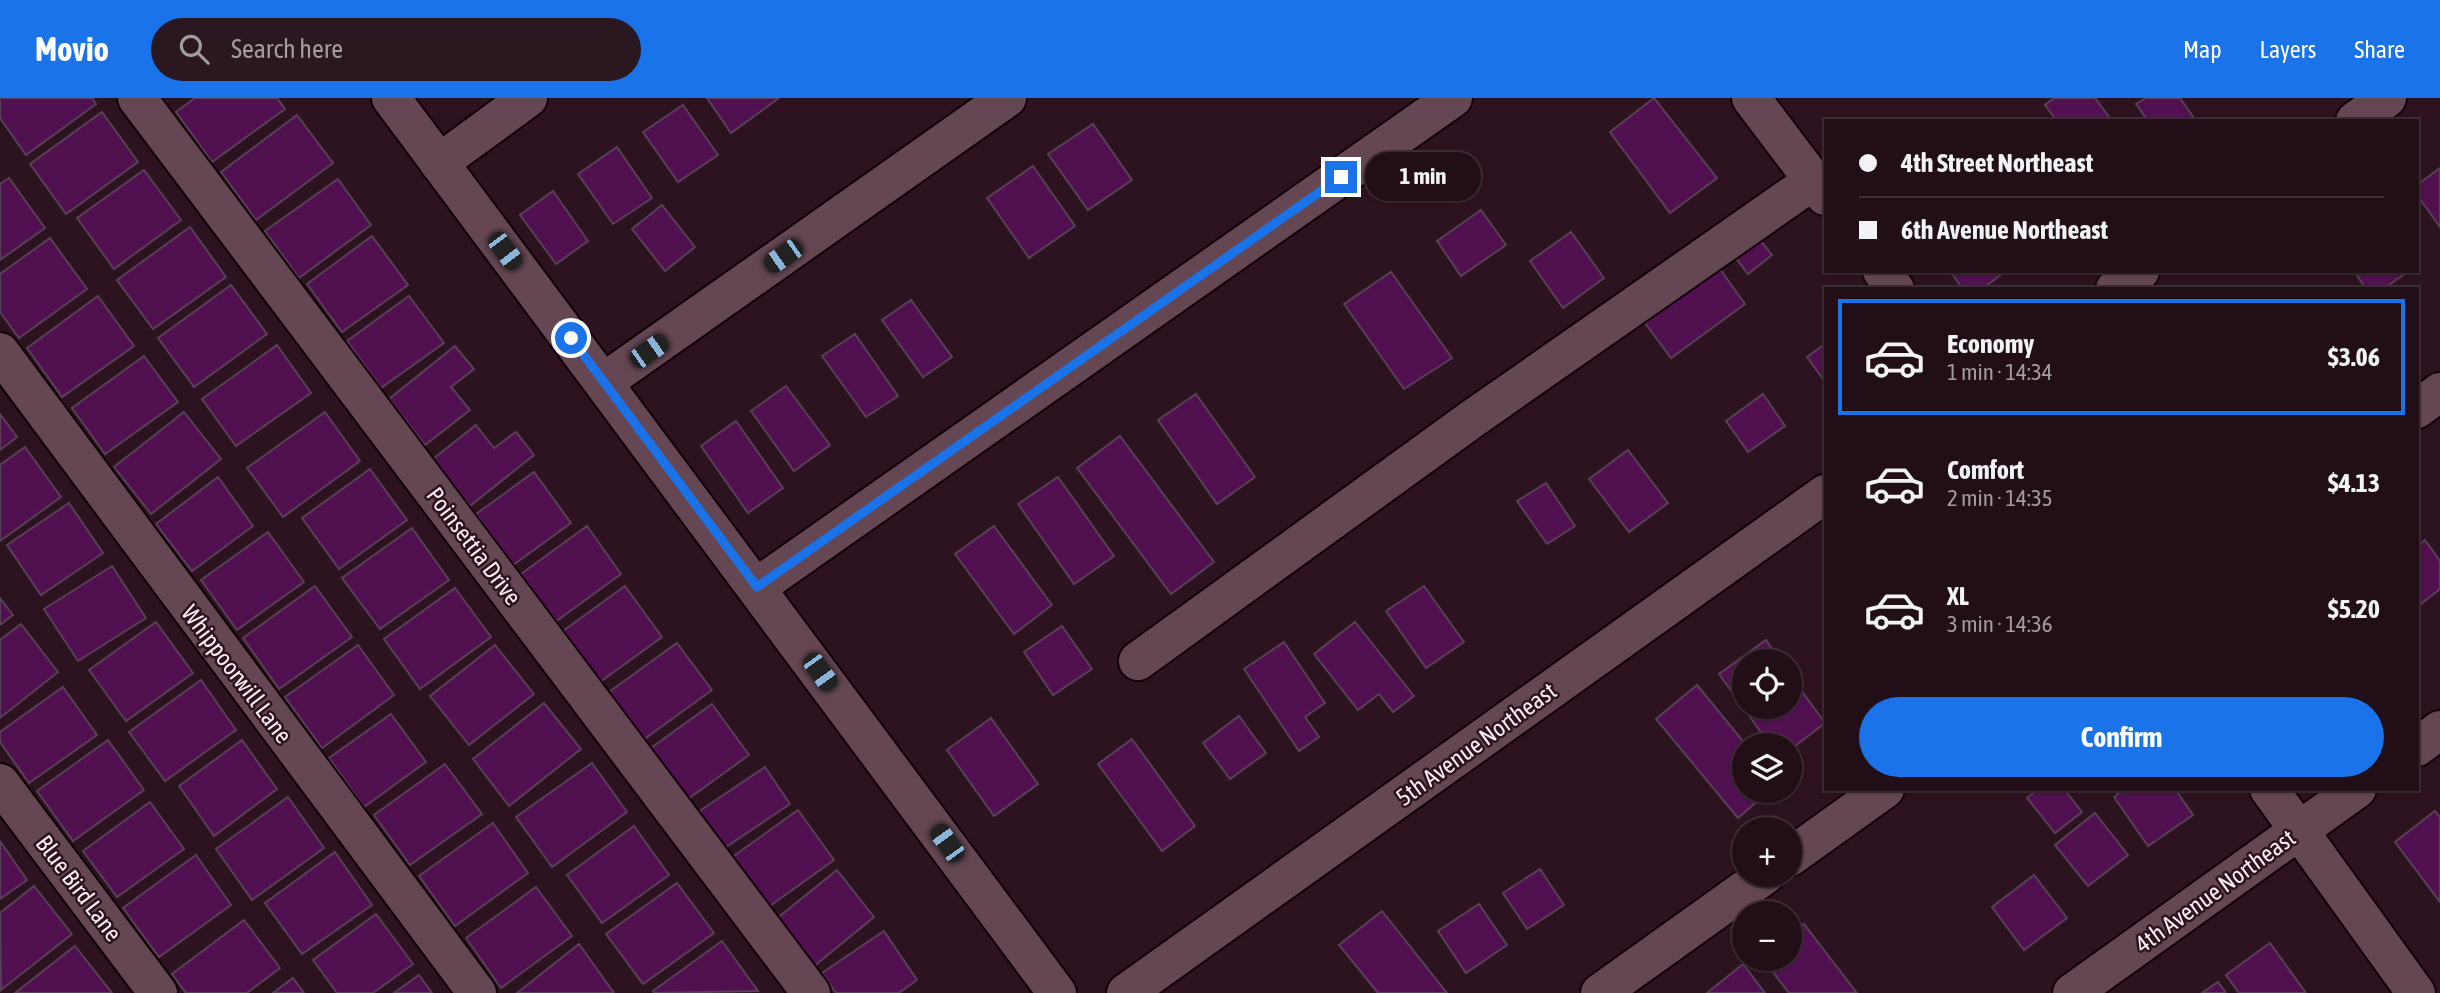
<!DOCTYPE html>
<html lang="en">
<head>
<meta charset="utf-8">
<style>
  :root { --surface:#220e17; --page:#2a1720; --text:#f1f3f6; --muted:#a29ca1; --line:#3f2e36; --accent:#1a73e8 }
  body { margin:0; font-family:"Asap Condensed",sans-serif; background:var(--page); color:var(--text); height:100vh; display:flex; flex-direction:column; font-size:26px; white-space:nowrap }
  * { box-sizing:border-box; margin:0 }
  p { font-size:23px; color:var(--muted) }
  .icon { flex:none; width:38px; height:38px; fill:none; stroke:currentColor; stroke-width:2; stroke-linecap:round; stroke-linejoin:round }
  .map { position:relative; flex:1; overflow:hidden }
  .drawer { position:absolute; left:1824px; top:189px; width:595px; height:504px; display:flex; flex-direction:column; background:var(--surface); border-radius:0px; box-shadow:0 2px 5px #0004,0 0 0 2px var(--line) }
  .drawer>* { flex:none }
  .guide { position:absolute; left:1824px; top:21px; width:595px; height:154px; border-radius:0px; box-shadow:0 2px 5px #0004,0 0 0 2px var(--line); display:grid; align-content:center; height:154px; padding:0 35px; background:var(--surface) }
  .tools { position:absolute; left:1732px; top:551px; display:grid; gap:14px }
  .tools a { display:grid; place-items:center; width:70px; height:70px; border-radius:50%; background:var(--surface); box-shadow:0 2px 5px #0004,0 0 0 2px var(--line); font-size:35px }
  .end { position:absolute; width:32px; height:32px; margin:-16px; border:9px solid #1a73e8; background:#fff; box-shadow:0 0 0 4px #fff }
  .from { border-radius:50% }
  .bubble { position:absolute; height:49px; border-radius:24px; background:var(--surface); box-shadow:0 2px 5px #0004,0 0 0 2px var(--line); font-size:23px; font-weight:700; line-height:49px; text-align:center }
  .car { position:absolute; width:21px; height:42px; margin:-21px -10px; border-radius:9px; box-shadow:0 0 5px 2px #0007; background:linear-gradient(#222 24%,#8ab4d8 0 40%,#222 0 76%,#8ab4d8 0 86%,#222 0) }
  .guide b { display:flex; align-items:center; gap:24px; height:66px; font-size:26px }
  .guide b+b { border-top:2px solid var(--line) }
  .guide i { width:18px; height:18px; background:var(--text) }
  ul { padding:12px 0 0; list-style:none }
  li { display:flex; align-items:center; gap:21px; height:116px; margin:0 14px 10px; padding:0 21px; border:4px solid transparent; border-radius:0px }
  li div { flex:1 }
  li b { display:block; font-size:26px }
  li em { font-style:normal; font-weight:700 }
  li.selected { border-color:var(--accent) }
  li>.icon { width:63px; height:63px; stroke-width:1.5 }
  .button { display:flex; gap:14px; margin-top:auto; padding:14px 35px }
  .button a { flex:1; height:80px; border-radius:42px; background:var(--accent); color:#fff; font-size:28px; font-weight:700; line-height:80px; text-align:center }
  header { display:flex; align-items:center; gap:42px; box-sizing:border-box; height:98px; padding:0 35px; background:var(--accent); color:#fff }
  header strong { font-size:33px }
  nav { display:flex; gap:38px; margin-inline-start:auto; font-size:24px }
  .search { width:490px; height:63px; background:var(--page); display:flex; align-items:center; gap:18px; box-sizing:border-box; padding:0 24px; border-radius:38px; color:var(--muted); font-size:26px }
  .map>svg:first-child { display:block }
  .building { fill:#511150; stroke:#584056; stroke-width:2 }
  .lines { fill:none; stroke-linecap:round; stroke-linejoin:round }
  .minor-casing { stroke:#130109; stroke-width:42 }
  .minor { stroke:#654754; stroke-width:38 }
  .route { stroke:#1a73e8; stroke-width:9 }
  .labels { text-anchor:middle; dominant-baseline:central; stroke-width:5; stroke-linejoin:round; paint-order:stroke }
  .street-label { font-size:24px; fill:#feeef4; stroke:#2d131f }
</style>
</head>
<body>
<header>
<strong>Movio</strong>
<div class="search"><svg class="icon" aria-label="search" viewBox="0 0 24 24"><circle cx="10" cy="10" r="6"/><path d="M15 15l6 6"/></svg>Search here</div>
<nav><a>Map</a><a>Layers</a><a>Share</a></nav>
</header>
<div class="map">
<svg width="2440" height="895" viewBox="0 0 2440 895">
  <rect width="100%" height="100%" fill="#2d131f"/>
  <g class="building">
    <polygon points="0,0 92,0 96,6 26,57 0,20"/>
    <polygon points="195,0 277,0 285,11 212,64 176,14"/>
    <polygon points="707,0 779,0 731,35"/>
    <polygon points="1654,0 1717,80 1670,115 1610,34"/>
    <polygon points="2054,0 2095,0 2112,23 2057,23 2045,7"/>
    <polygon points="2146,0 2180,0 2196,23 2148,23 2136,6"/>
    <polygon points="683,7 718,57 678,84 643,34"/>
    <polygon points="102,14 138,64 66,116 30,66"/>
    <polygon points="297,17 333,65 256,122 221,74"/>
    <polygon points="1093,26 1132,82 1088,112 1048,56"/>
    <polygon points="617,49 652,100 613,126 578,76"/>
    <polygon points="1033,68 1075,128 1029,160 987,100"/>
    <polygon points="2440,70 2440,129 2417,97 2417,87"/>
    <polygon points="144,72 181,122 114,171 77,120"/>
    <polygon points="9,80 45,130 0,162 0,86"/>
    <polygon points="338,81 371,127 299,180 265,133"/>
    <polygon points="553,93 588,143 556,166 520,117"/>
    <polygon points="662,107 695,149 665,173 632,131"/>
    <polygon points="1481,112 1506,147 1461,178 1437,143"/>
    <polygon points="190,129 226,179 153,231 117,182"/>
    <polygon points="1571,134 1604,180 1563,210 1530,163"/>
    <polygon points="1755,135 1772,157 1748,176 1731,154"/>
    <polygon points="372,138 408,187 342,234 307,186"/>
    <polygon points="50,140 87,191 19,240 0,214 0,176"/>
    <polygon points="1720,171 1745,206 1671,260 1645,225"/>
    <polygon points="1950,173 2006,173 1982,191 1963,191"/>
    <polygon points="2354,173 2409,173 2383,191 2366,191"/>
    <polygon points="1391,174 1452,260 1404,291 1344,206"/>
    <polygon points="231,187 267,236 194,289 158,240"/>
    <polygon points="98,198 134,248 62,299 27,250"/>
    <polygon points="409,198 444,245 381,290 347,243"/>
    <polygon points="911,202 952,259 923,279 882,222"/>
    <polygon points="855,236 898,298 866,319 822,258"/>
    <polygon points="1825,246 1825,284 1807,259"/>
    <polygon points="277,247 311,295 236,348 202,301"/>
    <polygon points="455,248 474,271 451,289 470,312 425,347 389,301"/>
    <polygon points="144,258 178,304 105,356 72,310"/>
    <polygon points="786,288 830,347 794,373 751,313"/>
    <polygon points="1196,296 1255,379 1217,406 1158,322"/>
    <polygon points="1763,296 1785,328 1748,354 1726,323"/>
    <polygon points="184,314 221,361 151,416 114,369"/>
    <polygon points="325,314 360,363 283,419 247,370"/>
    <polygon points="0,316 17,339 0,352"/>
    <polygon points="736,323 783,390 748,415 701,348"/>
    <polygon points="476,327 494,350 516,334 534,357 470,408 433,361"/>
    <polygon points="1120,338 1214,464 1171,496 1077,370"/>
    <polygon points="25,349 61,399 0,443 0,367"/>
    <polygon points="1628,352 1668,405 1629,434 1589,381"/>
    <polygon points="370,371 407,422 339,471 302,420"/>
    <polygon points="534,374 571,425 513,467 476,416"/>
    <polygon points="218,379 253,428 192,473 156,426"/>
    <polygon points="1058,379 1114,458 1074,486 1018,406"/>
    <polygon points="1546,385 1575,428 1547,446 1517,403"/>
    <polygon points="69,405 103,455 41,497 7,447"/>
    <polygon points="587,428 621,476 555,524 521,476"/>
    <polygon points="994,428 1052,507 1014,536 955,456"/>
    <polygon points="412,430 449,482 380,531 342,480"/>
    <polygon points="268,434 304,484 237,532 201,482"/>
    <polygon points="2425,442 2440,463 2440,491 2417,509 2417,448"/>
    <polygon points="112,468 146,520 78,563 44,511"/>
    <polygon points="315,488 352,539 279,591 243,540"/>
    <polygon points="625,488 662,539 600,584 563,533"/>
    <polygon points="1424,488 1464,544 1426,570 1386,513"/>
    <polygon points="455,490 491,539 420,591 384,541"/>
    <polygon points="0,500 13,517 0,527"/>
    <polygon points="156,524 193,575 126,623 89,572"/>
    <polygon points="1355,524 1414,598 1393,614 1379,596 1358,612 1314,556"/>
    <polygon points="21,526 58,574 0,620 0,542"/>
    <polygon points="1062,528 1092,571 1053,597 1024,554"/>
    <polygon points="1766,542 1781,564 1745,564 1745,609 1790,609 1790,577 1825,625 1790,652 1790,648 1771,648 1719,576"/>
    <polygon points="1284,544 1325,605 1305,619 1319,639 1299,653 1244,571"/>
    <polygon points="677,545 712,592 643,642 609,594"/>
    <polygon points="358,547 394,597 322,650 285,599"/>
    <polygon points="495,547 534,596 469,647 430,598"/>
    <polygon points="201,582 236,632 165,683 129,634"/>
    <polygon points="1697,587 1747,648 1745,693 1769,693 1738,720 1656,621"/>
    <polygon points="63,589 97,637 29,685 0,644 0,634"/>
    <polygon points="544,605 581,651 509,708 473,661"/>
    <polygon points="712,606 749,657 688,701 651,650"/>
    <polygon points="391,616 426,664 364,709 329,660"/>
    <polygon points="1239,618 1266,655 1230,681 1203,645"/>
    <polygon points="991,620 1038,686 994,718 947,652"/>
    <polygon points="1132,641 1195,728 1162,753 1098,666"/>
    <polygon points="108,642 144,692 73,743 37,693"/>
    <polygon points="242,642 277,691 214,738 179,688"/>
    <polygon points="592,665 627,714 552,769 516,719"/>
    <polygon points="445,666 482,716 410,767 374,717"/>
    <polygon points="765,669 790,706 723,751 698,714"/>
    <polygon points="2038,691 2064,691 2082,714 2055,735 2027,700"/>
    <polygon points="2125,691 2175,691 2193,717 2148,748 2114,699"/>
    <polygon points="288,699 324,750 252,802 216,751"/>
    <polygon points="150,704 184,751 117,799 83,753"/>
    <polygon points="798,712 834,762 767,810 731,760"/>
    <polygon points="2435,713 2440,719 2440,804 2395,744"/>
    <polygon points="2095,715 2128,757 2088,788 2055,747"/>
    <polygon points="493,725 528,775 455,828 419,778"/>
    <polygon points="634,728 669,777 602,825 567,777"/>
    <polygon points="0,743 27,782 0,801"/>
    <polygon points="335,754 372,807 302,856 265,805"/>
    <polygon points="196,757 231,807 159,859 123,810"/>
    <polygon points="1540,771 1564,807 1527,831 1503,795"/>
    <polygon points="837,772 874,819 813,869 775,822"/>
    <polygon points="2034,777 2067,820 2024,852 1992,809"/>
    <polygon points="677,785 714,835 643,886 606,836"/>
    <polygon points="34,788 72,836 1,892 0,815"/>
    <polygon points="536,789 572,838 501,890 466,840"/>
    <polygon points="1479,806 1507,847 1466,875 1438,833"/>
    <polygon points="1382,813 1447,895 1378,895 1339,847"/>
    <polygon points="376,816 413,866 373,895 337,895 313,862"/>
    <polygon points="244,822 280,870 247,895 186,895 172,876"/>
    <polygon points="1804,826 1857,895 1789,895 1763,861 1790,861 1790,836"/>
    <polygon points="884,833 917,882 899,895 836,895 822,875"/>
    <polygon points="722,843 758,893 654,895 653,893"/>
    <polygon points="2270,845 2306,895 2239,895 2226,877"/>
    <polygon points="579,846 614,895 517,895"/>
    <polygon points="75,848 112,895 15,895"/>
    <polygon points="1743,866 1765,895 1707,895"/>
    <polygon points="419,877 432,895 394,895"/>
    <polygon points="293,880 304,895 273,895"/>
    <polygon points="2218,884 2226,895 2202,895"/>
  </g>
  <g class="lines">
    <defs>
      <g id="minor">
        <polyline points="137,0 811,895"/>
        <polyline points="391,0 1057,895"/>
        <polyline points="1751,0 1825,98"/>
        <polyline points="2355,23 2387,0"/>
        <polyline points="439,65 528,0"/>
        <polyline points="1882,173 1895,191"/>
        <polyline points="2115,191 2140,173"/>
        <polyline points="0,254 477,895"/>
        <polyline points="604,284 1007,0"/>
        <polyline points="2417,311 2440,294"/>
        <polyline points="757,489 1453,0"/>
        <polyline points="1138,563 1472,321 1813,83"/>
        <polyline points="2417,649 2440,632"/>
        <polyline points="0,685 158,895"/>
        <polyline points="2269,691 2416,895"/>
        <polyline points="1790,759 1885,691"/>
        <polyline points="1126,895 1825,396"/>
        <polyline points="1600,895 1765,777"/>
        <polyline points="2072,895 2357,691"/>
      </g>
    </defs>
    <use href="#minor" class="minor-casing"/>
    <use href="#minor" class="minor"/>
  </g>
  <g class="lines">
    <polyline class="route" points="571,240 757,489 1341,79"/>
  </g>
  <g class="labels">
    <g class="street-label">
      <text transform="translate(474 448) rotate(53)">Poinsettia Drive</text>
      <text transform="translate(237 576) rotate(53)">Whippoorwill Lane</text>
      <text transform="translate(1476 646) rotate(-36)">5th Avenue Northeast</text>
      <text transform="translate(79 790) rotate(53)">Blue Bird Lane</text>
      <text transform="translate(2215 793) rotate(-36)">4th Avenue Northeast</text>
    </g>
  </g>
</svg>
<div class="tools">
<a><svg class="icon" aria-label="locate" viewBox="0 0 24 24"><circle cx="12" cy="12" r="6"/><path d="M12 2v4M12 18v4M2 12h4M18 12h4"/></svg></a>
<a><svg class="icon" aria-label="layers" viewBox="0 0 24 24"><path d="M12 4l9 5-9 5-9-5zM3 14l9 5 9-5"/></svg></a>
<a>+</a>
<a>−</a>
</div>
<i class="end from" style="left:571px;top:240px"></i>
<i class="end" style="left:1341px;top:79px"></i>
<div class="bubble" style="left:1365px;top:54px;width:116px">1 min</div>
<i class="car" style="left:505px;top:153px;rotate:143deg"></i>
<i class="car" style="left:783px;top:158px;rotate:235deg"></i>
<i class="car" style="left:649px;top:253px;rotate:55deg"></i>
<i class="car" style="left:820px;top:574px;rotate:144deg"></i>
<i class="car" style="left:947px;top:745px;rotate:324deg"></i>
<div class="guide">
<b><i class="from"></i>4th Street Northeast</b>
<b><i></i>6th Avenue Northeast</b>
</div>
<section class="drawer">
<ul>
<li class="selected"><svg class="icon" aria-label="car" viewBox="0 0 24 24"><path d="M5 17H2v-5l4-1 3-4h7l3 4 3 1v5h-3M9 17h6M6 11h13"/><circle cx="7" cy="17" r="2"/><circle cx="17" cy="17" r="2"/></svg><div><b>Economy</b><p>1 min · 14:34</p></div><em>$3.06</em></li>
<li><svg class="icon" aria-label="car" viewBox="0 0 24 24"><path d="M5 17H2v-5l4-1 3-4h7l3 4 3 1v5h-3M9 17h6M6 11h13"/><circle cx="7" cy="17" r="2"/><circle cx="17" cy="17" r="2"/></svg><div><b>Comfort</b><p>2 min · 14:35</p></div><em>$4.13</em></li>
<li><svg class="icon" aria-label="car" viewBox="0 0 24 24"><path d="M5 17H2v-5l4-1 3-4h7l3 4 3 1v5h-3M9 17h6M6 11h13"/><circle cx="7" cy="17" r="2"/><circle cx="17" cy="17" r="2"/></svg><div><b>XL</b><p>3 min · 14:36</p></div><em>$5.20</em></li>
</ul>
<div class="button"><a>Confirm</a></div>
</section>
</div>
</body>
</html>
